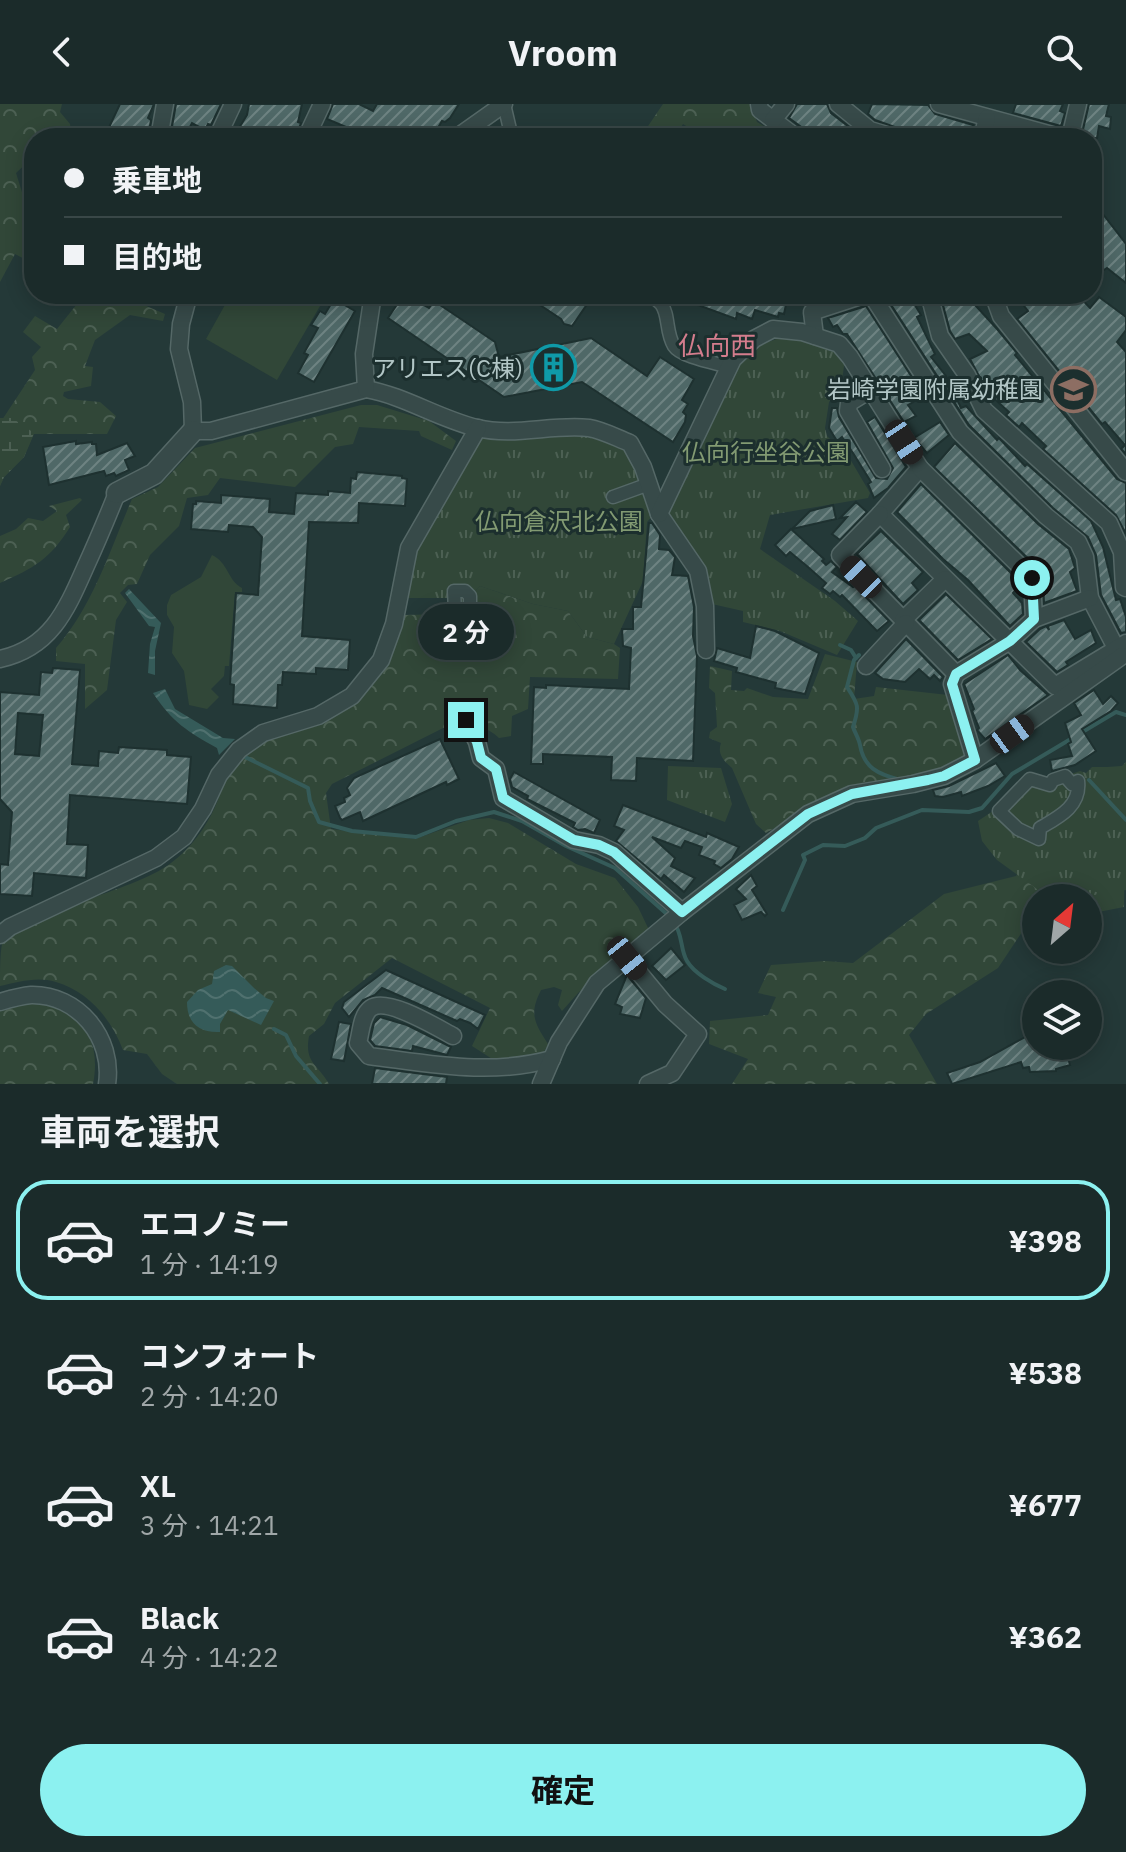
<!DOCTYPE html>
<html lang="ja">
<head>
<meta charset="utf-8">
<style>
  :root { --surface:#1b2b2a; --page:#283736; --text:#f1f3f6; --muted:#a0a7a8; --line:#394747; --accent:#8cf1f0 }
  body { margin:0; font-family:"IBM Plex Sans","Noto Sans JP",sans-serif; background:var(--page); color:var(--text); height:100vh; display:flex; flex-direction:column; font-size:30px; white-space:nowrap }
  * { box-sizing:border-box; margin:0 }
  p { font-size:26px; color:var(--muted) }
  .icon { flex:none; width:44px; height:44px; fill:none; stroke:currentColor; stroke-width:2; stroke-linecap:round; stroke-linejoin:round }
  .map { position:relative; height:980px; overflow:hidden }
  .panel { display:flex; flex-direction:column; background:var(--surface); flex:1 }
  .panel>* { flex:none }
  .guide { position:absolute; left:24px; top:24px; width:1078px; height:176px; border-radius:32px; box-shadow:0 4px 20px #0003,0 0 0 2px var(--line); display:grid; align-content:center; height:176px; padding:0 40px; background:var(--surface) }
  .needle { width:52px; rotate:28deg }
  .tools { position:absolute; left:1022px; top:780px; display:grid; gap:16px }
  .tools a { display:grid; place-items:center; width:80px; height:80px; border-radius:50%; background:var(--surface); box-shadow:0 4px 20px #0003,0 0 0 2px var(--line); font-size:40px }
  .end { position:absolute; width:36px; height:36px; margin:-18px; border:10px solid #8cf1f0; background:#111; box-shadow:0 0 0 4px #111 }
  .from { border-radius:50% }
  .bubble { position:absolute; height:56px; border-radius:28px; background:var(--surface); box-shadow:0 4px 20px #0003,0 0 0 2px var(--line); font-size:26px; font-weight:700; line-height:56px; text-align:center }
  .car { position:absolute; width:24px; height:48px; margin:-24px -12px; border-radius:10px; box-shadow:0 0 6px 2px #0007; background:linear-gradient(#222 24%,#8ab4d8 0 40%,#222 0 76%,#8ab4d8 0 86%,#222 0) }
  .guide b { display:flex; align-items:center; gap:28px; height:76px; font-size:30px }
  .guide b+b { border-top:2px solid var(--line) }
  .guide i { width:20px; height:20px; background:var(--text) }
  ul { padding:0; list-style:none }
  li { display:flex; align-items:center; gap:24px; height:120px; margin:0 16px 12px; padding:0 24px; border:4px solid transparent; border-radius:32px }
  li div { flex:1 }
  li b { display:block; font-size:30px }
  li em { font-style:normal; font-weight:700 }
  li.active { border-color:var(--accent) }
  li>.icon { width:72px; height:72px; stroke-width:1.5 }
  h2 { padding:0 40px; font-size:36px; line-height:96px }
  .action { display:flex; gap:16px; margin-top:auto; padding:16px 40px }
  .action a { flex:1; height:92px; border-radius:48px; background:var(--accent); color:#111; font-size:32px; font-weight:700; line-height:92px; text-align:center }
  header { display:flex; justify-content:space-between; align-items:center; height:104px; padding:0 40px; background:var(--surface); font-size:36px; font-weight:700 }
  .map>svg:first-child { display:block }
  .green { fill:#314738 }
  .forest { fill:url(#forest-crowns) }
  .wetland { fill:url(#wetland-marsh) }
  .park { fill:url(#park-tufts) }
  .water { fill:url(#water-waves) }
  .lines { fill:none; stroke-linecap:round; stroke-linejoin:round }
  .stream { stroke:#355b59; stroke-width:4 }
  .building { fill:url(#building-hatch); stroke:#1e3130; stroke-width:2; fill-rule:evenodd }
  .pedestrian-casing { stroke:#556867; stroke-width:15 }
  .minor-casing { stroke:#556867; stroke-width:19 }
  .tertiary-casing { stroke:#556867; stroke-width:23 }
  .pedestrian { stroke:#374a49; stroke-width:12 }
  .minor { stroke:#374a49; stroke-width:16 }
  .tertiary { stroke:#374a49; stroke-width:20 }
  .route { stroke:#8cf1f0; stroke-width:10 }
  .labels { text-anchor:middle; dominant-baseline:central; stroke-width:6; stroke-linejoin:round; paint-order:stroke }
  .poi-label { font-size:24px; fill:#b2c6c6; stroke:#1c2f2e; text-anchor:end }
  .park-label { font-size:24px; fill:#829a72; stroke:#1c2f2e }
  .neighbourhood-label { font-size:26px; fill:#d47d8d; stroke:#1c2f2e }
</style>
</head>
<body>
<header><svg class="icon" aria-label="back" viewBox="0 0 24 24"><path d="M15 5l-7 7 7 7"/></svg>Vroom<svg class="icon" aria-label="search" viewBox="0 0 24 24"><circle cx="10" cy="10" r="6"/><path d="M15 15l6 6"/></svg></header>
<div class="map">
<svg width="1126" height="980" viewBox="0 0 1126 980">
  <defs>
    <pattern id="forest-crowns" width="20" height="18" patternUnits="userSpaceOnUse" patternTransform="scale(2)"><rect width="20" height="18" fill="#314738"/><path d="M2 6a3 3 0 1 1 6 0M12 15a3 3 0 1 1 6 0" fill="none" stroke="#4c6053"/></pattern>
    <pattern id="wetland-marsh" width="20" height="14" patternUnits="userSpaceOnUse" patternTransform="scale(2)"><rect width="20" height="14" fill="#314738"/><path d="M1 5h8M5 5V1M11 12h8M15 12V8" fill="none" stroke="#4c6053"/></pattern>
    <pattern id="park-tufts" width="24" height="20" patternUnits="userSpaceOnUse" patternTransform="scale(2)"><rect width="24" height="20" fill="#314738"/><path d="M3 7l-1-3M5 7V3M7 7l1-3M15 17l-1-3M17 17v-4M19 17l1-3" fill="none" stroke="#4c6053"/></pattern>
    <pattern id="water-waves" width="16" height="10" patternUnits="userSpaceOnUse" patternTransform="scale(2)"><rect width="16" height="10" fill="#355b59"/><path d="M0 5q4-4 8 0t8 0" fill="none" stroke="#50716f"/></pattern>
    <pattern id="building-hatch" width="6" height="6" patternUnits="userSpaceOnUse" patternTransform="scale(2)"><rect width="6" height="6" fill="#4f6867"/><path d="M-1 1l2-2M0 6l6-6M5 7l2-2" fill="none" stroke="#6e8382"/></pattern>
  </defs>
  <rect width="100%" height="100%" fill="#243938"/>
  <g class="green">
    <polygon points="231,190 327,190 277,276 206,235"/>
    <path d="M212,451C228,458 228,477 242,484V488H235L229,562H225L224,572L211,585L219,593L207,605L189,601L184,567L172,549L174,523L167,511V501L171,491L201,473Z"/>
  </g>
  <g class="forest">
    <polygon points="0,0 62,0 60,8 70,20 72,34 34,34 34,52 16,69 31,117 24,132 34,139 34,160 15,150 0,178"/>
    <polygon points="663,0 750,0 757,18 784,34 705,34 683,20 674,34 640,34"/>
    <polygon points="85,190 134,190 138,193 137,198 165,210 163,217 130,211 95,236 85,262 93,263 91,282 64,288 63,292 68,295 100,298 116,312 107,330 34,330 24,353 4,373 0,382 0,319 35,266 32,253 41,243 23,228 35,212 57,225"/>
    <path d="M361,301H377L429,317L456,337L452,346L421,332L419,327L359,323L353,340L335,343L295,383L220,374L208,391L187,394L179,422L150,451L137,480L128,481L120,489L127,498L116,516L107,586L85,605V560L56,557V544C93,502 110,446 132,395L158,383L195,344Z"/>
    <path d="M80,394L82,396L66,411L70,423C50,455 34,464 0,479V432L16,425L28,414L43,417L57,407L49,402Z"/>
    <path d="M480,482L533,500L568,507L587,533L614,540L620,544L618,575L530,573L528,605L512,612L511,632L499,634C493,628 489,627 482,622C473,616 471,607 461,603L453,619L332,680L326,689L331,725L415,735L469,716L489,714L508,719L576,760L615,774L638,803L649,826L579,888L562,907L558,901L562,886L554,883L541,886C529,910 534,918 548,940L542,952L497,958L472,942L490,904L392,854L335,899L324,920L309,932C304,959 318,960 329,980H177L162,970L147,950L123,946C112,916 88,887 56,878C37,872 18,878 0,882C0,870 0,850 2,840C21,808 134,788 171,759C190,745 205,725 215,703C222,688 224,671 235,658C247,643 268,634 286,628C367,598 375,594 403,511L454,510Z"/>
    <path d="M825,550L857,558L854,595L874,592L876,583L948,591L969,653L927,671L836,688L766,729L756,720L732,664C724,657 717,650 721,639L709,634L710,628L717,623L715,589L709,584L710,562L732,567L731,586L744,587L747,584L773,593L808,595Z"/>
    <polygon points="1126,658 1124,803 1088,810 1088,794 1036,794 1036,822 1024,825 998,864 926,910 909,931 937,980 732,980 748,955 709,940 710,917 768,911 776,893 758,889 771,861 825,857 853,859 944,790 1016,772 1093,664 1122,662"/>
    <path d="M33,898C80,904 102,934 93,980H0V904Z"/>
  </g>
  <polygon class="wetland" points="0,314 12,314 34,329 24,353 4,373 0,382"/>
  <g class="park">
    <polygon points="785,232 840,249 845,255 841,283 829,298 825,324 827,332 850,355 870,389 868,394 770,411 760,445 835,497 858,517 837,551 780,527 743,518 743,507 712,500 669,422 668,408 739,259 754,243"/>
    <polygon points="574,328 623,344 636,364 653,411 647,418 643,477 614,540 587,533 568,507 533,500 480,482 454,510 450,494 406,494 418,444 481,330"/>
    <polygon points="1126,659 1126,786 1094,791 1041,788 997,756 982,737 978,717 996,705 1029,670 1054,676 1080,667 1086,669 1092,663 1122,663"/>
    <polygon points="668,662 721,664 732,700 725,718 667,696"/>
  </g>
  <g class="water">
    <polygon points="129,485 161,519 155,547 155,571 148,569 150,540 155,523 149,522 125,489"/>
    <path d="M165,585L175,605L223,634L235,635L219,651L217,644C188,628 172,618 153,589Z"/>
    <path d="M226,861L232,862L254,884L266,894L274,897L261,921L228,906L220,920V928C199,929 187,919 187,898L198,886L212,880L214,867Z"/>
  </g>
  <g class="lines">
    <g class="stream">
      <polyline points="840,541 851,546 856,554"/>
      <path d="M859,551L854,556L847,583C858,600 860,602 853,623C855,629 859,635 860,641C864,664 878,670 900,676"/>
      <polyline points="239,650 308,684 310,697 319,718 352,727 416,733 456,717 494,708 522,717 566,742 615,764 669,812"/>
      <polyline points="1089,676 1126,716"/>
      <polyline points="783,806 805,756 803,751 823,741 845,742 865,734 876,724 922,706 969,708 982,704 1012,670 1116,608 1126,611"/>
      <path d="M674,819C683,830 680,846 687,857C694,869 713,880 725,885"/>
      <polyline points="274,925 286,931 296,952 320,980"/>
    </g>
  </g>
  <g class="building">
    <polygon points="120,0 154,0 148,14 151,16 148,34 104,34"/>
    <polygon points="176,0 221,0 211,21 208,20 205,26 192,19 184,34 170,34"/>
    <polygon points="249,0 302,0 298,18 301,19 295,34 280,34 263,25 259,34 233,34 247,11"/>
    <polygon points="333,0 359,0 373,7 377,0 459,0 450,14 445,18 442,17 432,34 372,34 327,15"/>
    <polygon points="797,0 827,0 831,9 849,23 849,34 810,34 804,25 789,14"/>
    <polygon points="872,0 928,1 935,10 973,21 971,34 930,34 906,27 875,16 868,10"/>
    <polygon points="1016,0 1063,0 1060,7 1065,9 1061,22 1013,9"/>
    <polygon points="1089,0 1109,0 1106,12 1111,13 1110,25 1099,22 1097,34 1081,34"/>
    <polygon points="1092,96 1126,140 1126,179 1107,164 1104,166 1092,150 1092,133 1101,127 1092,115"/>
    <polygon points="404,190 429,204 434,197 452,209 495,238 499,253 591,234 647,272 660,253 694,275 682,296 688,300 683,308 686,311 685,318 673,338 582,278 504,293 388,214"/>
    <polygon points="542,190 580,190 590,196 572,222 564,220 561,215 537,199"/>
    <polygon points="668,190 759,190 769,193 770,190 785,190 784,195 787,196 784,210 779,209 778,213 755,206 752,215 737,209 736,215"/>
    <polygon points="891,190 908,190 921,211 917,213 935,250 931,253 946,272 961,304 966,302 997,336 999,334 1025,362 1027,360 1091,417 1103,443 1116,496 1120,495 1126,513 1126,528 1121,529 1101,491 1096,451 1088,433 1053,404 969,321 886,193"/>
    <polygon points="940,190 965,190 997,225 1017,249 1015,251 1117,375 1126,379 1126,430 1116,411 1043,345 1046,342 1022,319 1019,323 1006,311 1009,308 988,289 970,255 987,247 969,230 955,235 950,227"/>
    <polygon points="1015,190 1077,190 1090,204 1099,193 1126,213 1126,226 1117,238 1126,248 1126,350 1121,345 1125,341 1105,318 1102,320 1017,215 1028,207"/>
    <polygon points="334,195 355,207 314,278 298,269 308,251 304,249 318,224 311,221 320,207 325,210"/>
    <polygon points="866,202 924,292 908,301 916,312 904,318 847,230 843,230 837,221 833,223 828,214"/>
    <polygon points="832,304 837,304 839,313 876,374 887,375 893,364 867,318 875,313 906,363 888,384 874,394 868,380 871,378 853,349 842,333 837,337 829,324"/>
    <polygon points="940,318 949,331 927,349 914,334"/>
    <polygon points="76,337 76,340 92,338 92,340 96,340 97,351 127,339 135,352 125,356 129,366 116,372 114,369 106,372 104,367 49,381 43,343"/>
    <polygon points="955,339 1038,420 1069,445 1075,464 1070,468 1077,487 1044,499 1043,473 1040,466 934,363"/>
    <polygon points="357,368 402,372 402,374 407,375 405,402 359,399 358,419 309,418 302,532 350,536 348,566 316,564 316,570 283,568 282,581 278,581 277,604 233,600 234,581 230,580 236,489 258,491 262,433 253,423 229,421 228,428 191,425 193,400 196,400 196,397 221,399 221,391 270,395 269,408 294,410 296,389 328,391 328,387 350,389 351,374 356,375"/>
    <polygon points="921,380 1021,479 1013,489 1022,499 1023,510 1010,522 968,476 943,455 897,408"/>
    <polygon points="856,398 867,408 840,436 832,430 847,413 840,414"/>
    <polygon points="833,401 836,415 792,425 810,407"/>
    <polygon points="649,419 652,419 660,431 659,445 669,446 675,453 672,471 688,472 694,503 693,532 697,552 693,657 637,654 636,677 611,676 612,653 543,650 543,660 531,660 534,583 546,584 546,581 629,585 631,544 623,542 622,525 633,525 633,503 641,503"/>
    <polygon points="791,425 824,455 822,457 826,461 831,457 837,463 832,468 853,483 855,482 889,517 877,527 842,491 840,493 833,487 830,490 822,484 826,479 808,463 790,448 786,452 775,441"/>
    <polygon points="881,427 923,468 912,479 918,486 903,500 857,450"/>
    <polygon points="946,490 992,535 958,556 919,516"/>
    <polygon points="1064,516 1075,535 1091,526 1096,539 1066,558 1068,561 1057,568 1026,538 1040,525 1046,522 1049,526 1048,522"/>
    <polygon points="756,522 775,527 819,549 805,590 775,584 776,579 736,568 737,564 714,557 717,544 750,554"/>
    <polygon points="906,535 943,573 940,577 934,571 930,575 919,565 905,578 883,575 875,569"/>
    <polygon points="1008,551 1020,566 1048,591 985,635 977,626 979,624 972,607 974,605 964,580"/>
    <path d="M53,564L80,566L72,660L98,662L99,647L118,649L119,643L167,646V651L191,653L187,700L70,691L67,740L88,741L86,774L34,769L32,792L0,790V760L8,761L12,708L0,695V588L39,591L41,568L52,569ZM18,609L43,611L39,652L15,650Z"/>
    <polygon points="1094,586 1103,600 1111,592 1118,599 1111,607 1082,625 1096,647 1075,661 1052,667 1050,656 1072,652 1068,640 1071,638 1065,619 1081,611 1074,599"/>
    <polygon points="440,635 459,675 447,681 446,678 363,717 360,708 342,716 340,714 335,702 345,698 344,694 350,691 347,684 354,674"/>
    <polygon points="996,659 1005,672 988,682 962,692 961,688 943,693 935,692 933,686 949,682"/>
    <polygon points="514,668 600,716 594,729 585,725 578,726 573,723 575,719 527,695 528,692 512,683 510,675"/>
    <polygon points="623,701 706,733 707,729 739,743 732,755 721,764 714,760 715,757 699,751 702,743 685,737 681,744 652,733 675,754 671,762 695,774 684,788 664,771 661,775 616,737 624,726 614,722"/>
    <polygon points="751,771 757,782 752,786 767,810 765,812 761,808 742,816 734,801 746,795 736,785"/>
    <polygon points="671,844 685,861 666,876 652,862"/>
    <polygon points="386,866 485,911 478,925 470,919 460,915 457,917 382,884 375,891 363,896 349,913 342,904 344,898"/>
    <polygon points="627,871 646,894 640,914 620,910 622,903 615,900"/>
    <polygon points="380,913 407,921 451,943 447,951 413,942 412,947 375,942 370,936 374,919"/>
    <polygon points="339,918 351,920 344,957 331,955"/>
    <polygon points="1036,927 1036,942 1079,942 1082,951 1068,954 1070,961 1056,965 1056,967 1030,968 1029,963 1023,964 1021,958 952,980 947,969 980,958"/>
    <polygon points="375,964 447,973 446,980 372,980"/>
  </g>
  <g class="lines">
    <defs>
      <g id="pedestrian">
        <polyline points="504,0 512,34"/>
        <path d="M636,190C677,193 661,221 674,242C681,253 716,259 729,263"/>
        <polyline points="613,393 649,380"/>
        <polygon points="454,487 465,487 470,492 470,505 455,506"/>
        <path d="M1065,672L1072,680L1078,677C1081,702 1059,713 1040,724L1039,735L1018,725L999,707L1030,675L1050,681L1053,676Z"/>
      </g>
      <g id="minor">
        <polyline points="759,0 760,6 797,34"/>
        <polyline points="838,0 870,26 897,34"/>
        <polyline points="939,0 1063,34"/>
        <polyline points="773,16 786,0"/>
        <polyline points="159,34 165,0"/>
        <polyline points="217,34 233,0"/>
        <polyline points="306,34 322,0"/>
        <polyline points="456,34 504,0"/>
        <polyline points="982,34 987,14"/>
        <polyline points="1070,34 1078,0"/>
        <polyline points="1092,166 1093,167"/>
        <path d="M189,190L181,220L179,245L192,298L193,327H211L366,285C405,292 439,315 477,324C515,333 551,320 589,324C602,326 617,334 630,339L643,363L659,410L698,467L705,502L706,546"/>
        <polyline points="871,190 960,328 1046,412 1078,438 1085,453 1090,494 1116,544"/>
        <polyline points="929,190 940,232 967,271 984,306 1109,419 1122,448 1124,483 1126,484"/>
        <polyline points="993,190 1001,212 1126,368"/>
        <polyline points="815,232 812,208 867,190"/>
        <polyline points="366,285 364,250 373,190"/>
        <polyline points="870,286 849,299 848,307 882,365"/>
        <polyline points="659,410 733,255 754,235 773,225 802,228 839,240 850,253 920,364 880,410 1055,582 1126,539"/>
        <polyline points="880,410 840,451 956,570 1010,537 1034,515 1032,474 920,364"/>
        <polyline points="1034,515 1090,494"/>
        <polyline points="903,516 945,475"/>
        <path d="M0,555C50,544 66,507 85,464C96,440 107,414 117,389"/>
        <polyline points="866,562 906,519"/>
        <polyline points="956,570 952,580 975,656"/>
        <polyline points="466,616 477,638 481,654 496,665 503,694 574,736 599,741 614,748 682,808"/>
        <polyline points="0,831 10,823 156,754 184,733 203,705 219,671 239,646 263,629 318,612 352,592 381,556 394,520 409,444 478,324"/>
        <polyline points="627,854 665,900 698,930 672,969 648,980"/>
        <path d="M0,898C10,895 20,892 31,891C78,890 114,934 107,980"/>
        <path d="M453,932C436,923 387,893 371,904C361,911 361,929 358,939L369,952C433,960 489,972 552,955"/>
        <polyline points="541,980 559,938 597,879 682,808 808,710 852,690 913,680 944,672 975,656 1122,552"/>
      </g>
      <polyline id="tertiary" points="117,389 154,370 193,327"/>
    </defs>
    <use href="#pedestrian" class="pedestrian-casing"/>
    <use href="#minor" class="minor-casing"/>
    <use href="#tertiary" class="tertiary-casing"/>
    <use href="#pedestrian" class="pedestrian"/>
    <use href="#minor" class="minor"/>
    <use href="#tertiary" class="tertiary"/>
  </g>
  <g class="lines">
    <polyline class="route" points="466,616 477,638 481,654 496,665 503,694 574,736 599,741 614,748 682,808 808,710 852,690 928,676 944,672 975,656 952,580 956,570 1010,537 1034,515 1032,474"/>
  </g>
  <defs>
    <symbol id="building-ring" viewBox="-11 -11 22 22"><circle r="9.5" fill="#1c2f2e" stroke="#0f9aa8" stroke-width="1.5"/><path d="M-4-6H4V6H1V3H-1V6H-4ZM-2.5-4.3h1.7v1.8h-1.7ZM.8-4.3h1.7v1.8H.8ZM-2.5-1h1.7V.8h-1.7ZM.8-1h1.7V.8H.8Z" fill="#0f9aa8"/></symbol>
    <symbol id="school-ring" viewBox="-11 -11 22 22"><circle r="9.5" fill="#1c2f2e" stroke="#8d6e63" stroke-width="1.5"/><path d="M0-5L7-2L0 1L-7-2ZM-4 1L0 2.5L4 1V4Q0 6-4 4Z" fill="#8d6e63"/></symbol>
  </defs>
  <g fill-rule="evenodd">
    <use href="#building-ring" x="528" y="238" width="51" height="51"/>
    <use href="#school-ring" x="1048" y="260" width="51" height="51"/>
  </g>
  <g class="labels">
    <g class="poi-label">
      <text x="523" y="264">アリエス(C棟)</text>
      <text x="1043" y="285">岩崎学園附属幼稚園</text>
    </g>
    <g class="park-label">
      <text x="766" y="348">仏向行坐谷公園</text>
      <text x="559" y="417">仏向倉沢北公園</text>
    </g>
    <g class="neighbourhood-label">
      <text x="717" y="241">仏向西</text>
    </g>
  </g>
</svg>
<div class="tools">
<a><svg class="needle" viewBox="-14 -14 28 28"><path d="M0-13l5 13h-10z" fill="#e53935"/><path d="M0 13l5-13h-10z" fill="#a0a7a8"/></svg></a>
<a><svg class="icon" aria-label="layers" viewBox="0 0 24 24"><path d="M12 4l9 5-9 5-9-5zM3 14l9 5 9-5"/></svg></a>
</div>
<i class="end from" style="left:1032px;top:474px"></i>
<i class="end" style="left:466px;top:616px"></i>
<div class="bubble" style="left:418px;top:500px;width:96px">2 分</div>
<i class="car" style="left:904px;top:338px;rotate:147deg"></i>
<i class="car" style="left:861px;top:473px;rotate:316deg"></i>
<i class="car" style="left:1012px;top:630px;rotate:54deg"></i>
<i class="car" style="left:627px;top:854px;rotate:141deg"></i>
<div class="guide">
<b><i class="from"></i>乗車地</b>
<b><i></i>目的地</b>
</div>
</div>
<section class="panel">
<h2>車両を選択</h2>
<ul>
<li class="active"><svg class="icon" aria-label="car" viewBox="0 0 24 24"><path d="M5 17H2v-5l4-1 3-4h7l3 4 3 1v5h-3M9 17h6M6 11h13"/><circle cx="7" cy="17" r="2"/><circle cx="17" cy="17" r="2"/></svg><div><b>エコノミー</b><p>1 分 · 14:19</p></div><em>¥398</em></li>
<li><svg class="icon" aria-label="car" viewBox="0 0 24 24"><path d="M5 17H2v-5l4-1 3-4h7l3 4 3 1v5h-3M9 17h6M6 11h13"/><circle cx="7" cy="17" r="2"/><circle cx="17" cy="17" r="2"/></svg><div><b>コンフォート</b><p>2 分 · 14:20</p></div><em>¥538</em></li>
<li><svg class="icon" aria-label="car" viewBox="0 0 24 24"><path d="M5 17H2v-5l4-1 3-4h7l3 4 3 1v5h-3M9 17h6M6 11h13"/><circle cx="7" cy="17" r="2"/><circle cx="17" cy="17" r="2"/></svg><div><b>XL</b><p>3 分 · 14:21</p></div><em>¥677</em></li>
<li><svg class="icon" aria-label="car" viewBox="0 0 24 24"><path d="M5 17H2v-5l4-1 3-4h7l3 4 3 1v5h-3M9 17h6M6 11h13"/><circle cx="7" cy="17" r="2"/><circle cx="17" cy="17" r="2"/></svg><div><b>Black</b><p>4 分 · 14:22</p></div><em>¥362</em></li>
</ul>
<div class="action"><a>確定</a></div>
</section>
</body>
</html>
